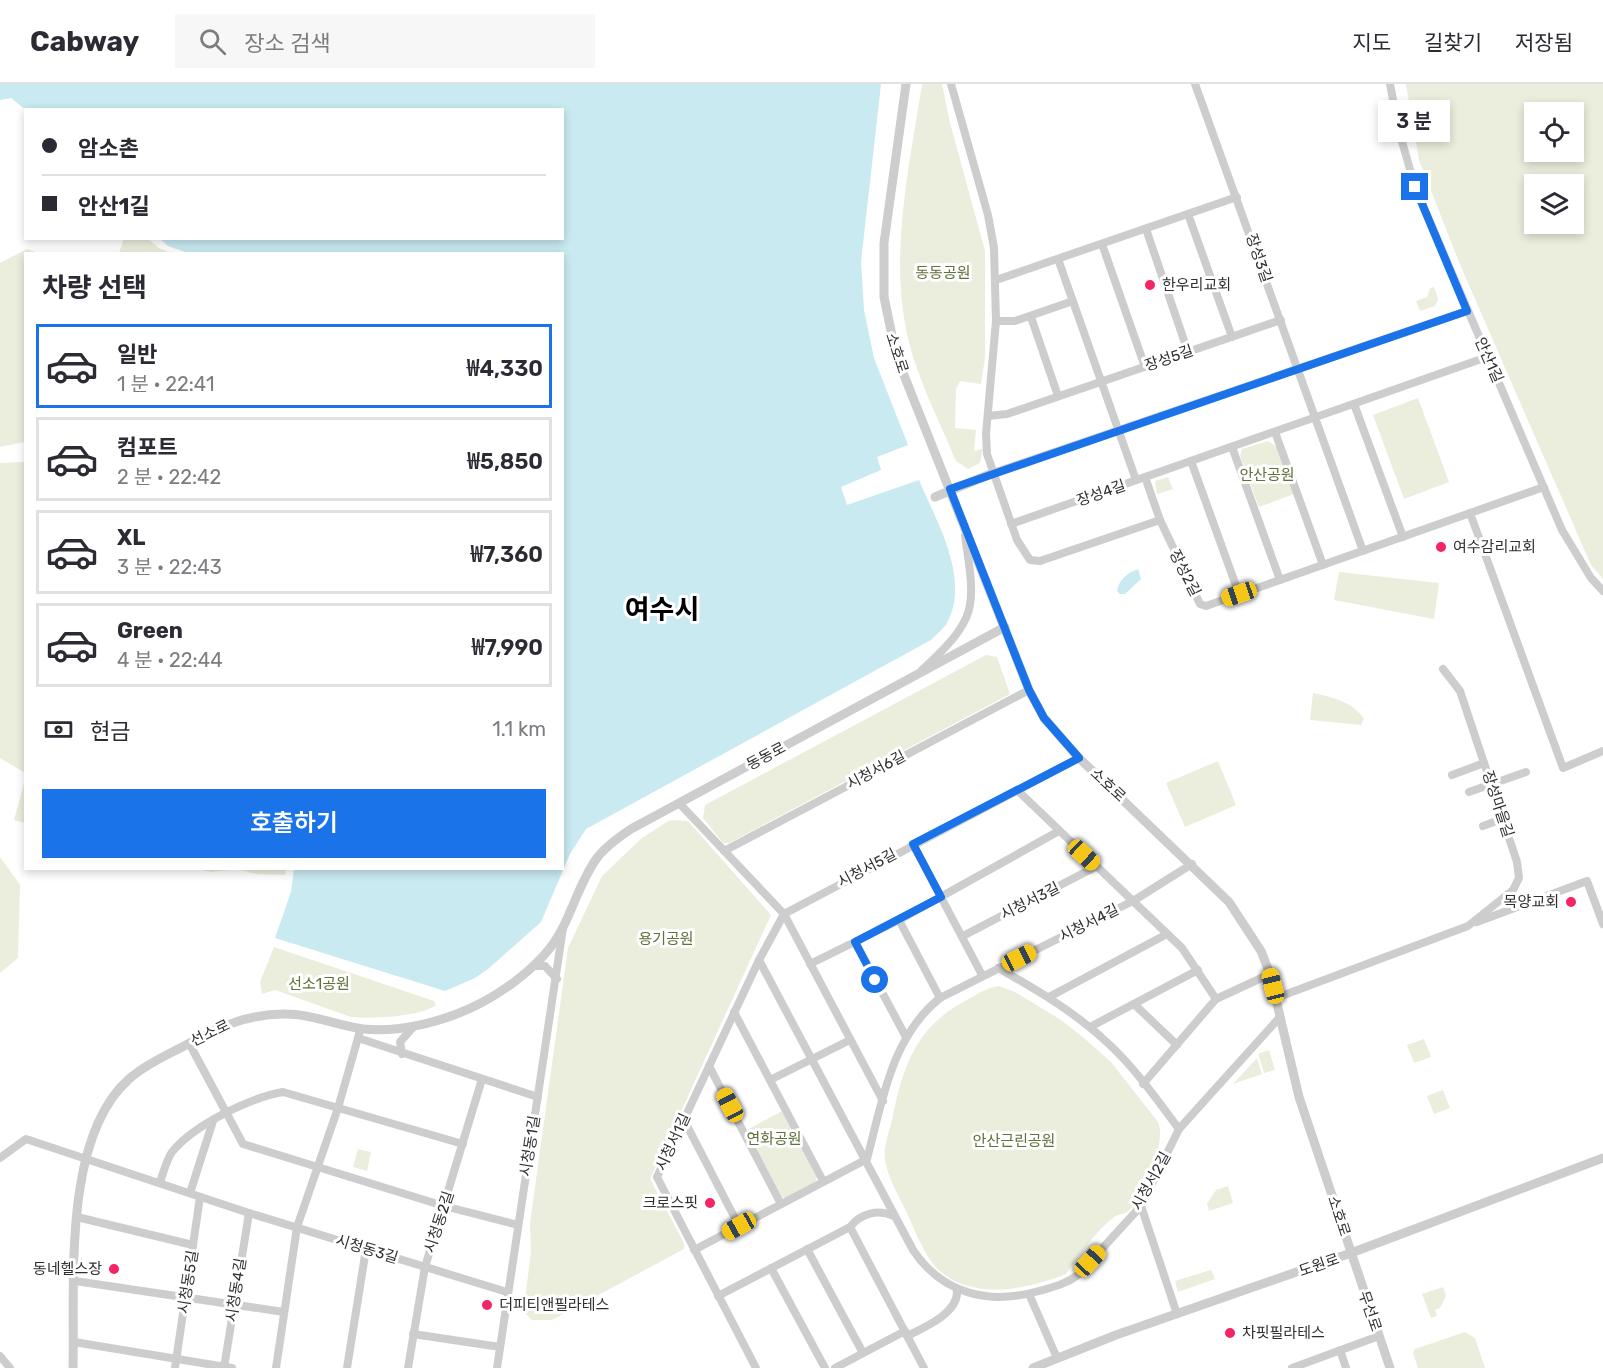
<!DOCTYPE html>
<html lang="ko">
<head>
<meta charset="utf-8">
<style>
  :root { --surface:#fff; --page:#f7f7f7; --text:#2b2b33; --muted:#7c7c81; --line:#e1e1e2; --accent:#1a73e8 }
  body { margin:0; font-family:Rubik,"Noto Sans KR",sans-serif; background:var(--page); color:var(--text); height:100vh; display:flex; flex-direction:column; font-size:22px; white-space:nowrap }
  * { box-sizing:border-box; margin:0 }
  p { font-size:20px; color:var(--muted) }
  .icon { flex:none; width:33px; height:33px; fill:none; stroke:currentColor; stroke-width:2; stroke-linecap:round; stroke-linejoin:round }
  .map { position:relative; flex:1; overflow:hidden }
  .details { position:absolute; left:24px; top:168px; width:540px; height:618px; display:flex; flex-direction:column; background:var(--surface); border-radius:0px; box-shadow:0 3px 9px #0003 }
  .details>* { flex:none }
  .top-card { position:absolute; left:24px; top:24px; width:540px; height:132px; border-radius:0px; box-shadow:0 3px 9px #0003; display:grid; align-content:center; height:132px; padding:0 18px; background:var(--surface) }
  .fabs { position:absolute; left:1524px; top:18px; display:grid; gap:12px }
  .fabs a { display:grid; place-items:center; width:60px; height:60px; border-radius:0px; background:var(--surface); box-shadow:0 3px 9px #0003; font-size:30px }
  .end { position:absolute; width:27px; height:27px; margin:-14px; border:8px solid #1a73e8; background:#fff; box-shadow:0 0 0 3px #fff }
  .from { border-radius:50% }
  .bubble { position:absolute; height:42px; border-radius:0px; background:var(--surface); box-shadow:0 3px 9px #0003; font-size:20px; font-weight:600; line-height:42px; text-align:center }
  .car { position:absolute; width:18px; height:36px; margin:-18px -9px; border-radius:8px; box-shadow:0 0 4px 2px #0007; background:linear-gradient(#f5c518 24%,#345 0 40%,#f5c518 0 76%,#345 0 86%,#f5c518 0) }
  .top-card b { display:flex; align-items:center; gap:21px; height:57px; font-size:22px }
  .top-card b+b { border-top:2px solid var(--line) }
  .top-card i { width:15px; height:15px; background:var(--text) }
  ul { padding:0; list-style:none }
  li { display:flex; align-items:center; gap:18px; height:84px; margin:0 12px 9px; padding:0 6px; border:3px solid var(--line); border-radius:0px }
  li div { flex:1 }
  li b { display:block; font-size:22px }
  li em { font-style:normal; font-weight:600 }
  li.selected { border-color:var(--accent) }
  li>.icon { width:54px; height:54px; stroke-width:1.5 }
  h2 { padding:0 18px; font-size:27px; line-height:72px }
  .pay { display:flex; align-items:center; gap:15px; height:66px; padding:0 18px; font-size:22px }
  .pay p { margin-inline-start:auto }
  .button { display:flex; gap:12px; margin-top:auto; padding:12px 18px }
  .button a { flex:1; height:69px; border-radius:0px; background:var(--accent); color:#fff; font-size:24px; font-weight:600; line-height:69px; text-align:center }
  header { display:flex; align-items:center; gap:36px; box-sizing:border-box; height:84px; padding:0 30px; background:var(--surface); border-bottom:2px solid var(--line) }
  header strong { font-size:28px }
  nav { display:flex; gap:33px; margin-inline-start:auto; font-size:21px }
  .search { width:420px; height:54px; background:var(--page); display:flex; align-items:center; gap:15px; box-sizing:border-box; padding:0 21px; border-radius:0px; color:var(--muted); font-size:22px }
  .map>svg:first-child { display:block }
  .green { fill:#ebeedd; fill-rule:evenodd }
  .water { fill:#c8eaf0 }
  .lines { fill:none; stroke-linecap:round; stroke-linejoin:round }
  .minor { stroke:#cdcdcd; stroke-width:8 }
  .tertiary { stroke:#cdcdcd; stroke-width:9 }
  .route { stroke:#1a73e8; stroke-width:8 }
  .poi-dot { fill:#f52565; stroke:#fff; stroke-width:2 }
  .labels { text-anchor:middle; dominant-baseline:central; stroke-width:6; stroke-linejoin:round; paint-order:stroke }
  .street-label { font-size:15px; fill:#303030; stroke:#fff }
  .park-label { font-size:15px; fill:#607139; stroke:#fff }
  .poi-label { font-size:15px; fill:#303030; stroke:#fff; text-anchor:start }
  .town-label { font-size:27px; font-weight:bold; fill:#000; stroke:#fff }
</style>
</head>
<body>
<header>
<strong>Cabway</strong>
<div class="search"><svg class="icon" aria-label="search" viewBox="0 0 24 24"><circle cx="10" cy="10" r="6"/><path d="M15 15l6 6"/></svg>장소 검색</div>
<nav><a>지도</a><a>길찾기</a><a>저장됨</a></nav>
</header>
<div class="map">
<svg width="1603" height="1284" viewBox="0 0 1603 1284">
  <rect width="100%" height="100%" fill="#fff"/>
  <g class="green">
    <path d="M922,0H942L950,39L985,167V274L981,300L960,297L956,305L955,344L976,346L974,367L983,365L980,379L968,385L956,377C938,333 913,287 905,240C891,161 910,78 922,0Z"/>
    <path d="M1406,0H1603V495L1591,481L1461,183L1419,76ZM1574,28V68H1534V28ZM1534,100H1574V140H1534Z"/>
    <polygon points="124,154 148,155 159,164 171,169 119,169"/>
    <polygon points="27,165 38,169 26,170 25,358 0,363 0,179"/>
    <polygon points="1434,203 1438,215 1435,222 1420,227 1416,217 1427,213 1430,204"/>
    <polygon points="1418,314 1449,398 1404,415 1373,331"/>
    <polygon points="1268,357 1277,363 1294,410 1259,423 1240,372 1242,365"/>
    <polygon points="25,378 26,378 25,689 0,674 0,379"/>
    <polygon points="1168,393 1173,405 1157,410 1155,397"/>
    <polygon points="1339,488 1439,499 1434,535 1334,516"/>
    <polygon points="986,571 997,573 1010,610 729,759 723,759 703,734 705,721"/>
    <path d="M1313,609C1332,613 1353,618 1364,635L1361,641L1310,636Z"/>
    <polygon points="1218,677 1236,721 1185,743 1166,699"/>
    <polygon points="25,696 25,739 14,736"/>
    <polygon points="670,736 688,737 771,831 650,1095 684,1159 684,1165 552,1236 532,1236 526,1230 524,1223 531,1168 530,1139 568,864 602,792 642,754"/>
    <polygon points="0,773 20,801 18,874 0,889"/>
    <polygon points="198,785 286,785 285,791 256,790 237,785 211,788"/>
    <path d="M274,863L434,917L436,921C420,933 371,935 351,933L275,906L262,910L260,898Z"/>
    <path d="M999,902L1015,908L1061,936L1084,954L1111,978L1158,1038C1167,1056 1144,1116 1127,1128C1123,1130 1118,1130 1114,1133C1094,1149 1080,1171 1066,1190C1024,1207 961,1219 930,1176C921,1162 914,1146 908,1131C900,1114 888,1095 885,1076C883,1064 889,1048 892,1036C903,982 915,944 965,917C976,911 986,904 999,902Z"/>
    <polygon points="1424,955 1431,973 1414,979 1407,961"/>
    <polygon points="1269,966 1275,986 1264,989 1258,970"/>
    <polygon points="1257,974 1262,990 1233,1000"/>
    <polygon points="1443,1006 1450,1024 1434,1030 1427,1012"/>
    <polygon points="782,1027 816,1093 816,1098 786,1114 782,1113 747,1046"/>
    <polygon points="358,1065 371,1068 367,1087 353,1083"/>
    <polygon points="1228,1102 1233,1119 1209,1127 1207,1120 1216,1106"/>
    <polygon points="1211,1186 1215,1195 1178,1208 1175,1197"/>
    <polygon points="1443,1203 1446,1212 1440,1224 1435,1226 1437,1232 1431,1234 1422,1210"/>
    <polygon points="1465,1248 1475,1254 1485,1284 1418,1284 1413,1269 1415,1265"/>
  </g>
  <g class="water">
    <path d="M0,0H881L861,178L864,226L874,274L908,361L877,373L881,386L841,403L847,421L919,396C936,437 971,494 947,539C943,545 936,551 931,556L586,745L570,770L541,838L488,885L475,894L445,907L275,854L291,808L294,785L562,784V170H191L168,162L160,155L562,154V26H26L11,14L0,16Z"/>
    <path d="M1138,485L1141,495L1125,510H1120L1117,507C1118,497 1128,488 1138,485Z"/>
  </g>
  <g class="lines">
    <g class="minor">
      <polyline points="951,0 988,131 994,164 996,237 986,350 987,370 1017,456 1030,476 1040,477 1160,436 1200,520 1206,522 1544,403"/>
      <polyline points="1195,0 1363,467"/>
      <polyline points="1390,0 1399,47 1415,103 1562,446 1591,494 1603,507"/>
      <polyline points="1188,130 1232,253"/>
      <polyline points="1146,145 1188,268"/>
      <polyline points="1102,160 1145,283"/>
      <polyline points="1058,175 1136,396"/>
      <polyline points="996,196 1237,113"/>
      <polyline points="1031,233 1058,312"/>
      <polyline points="996,237 1015,237 1073,217"/>
      <polyline points="1354,320 1403,453"/>
      <polyline points="988,332 1007,330 1281,236"/>
      <polyline points="1275,348 1323,481"/>
      <polyline points="1232,363 1280,496"/>
      <polyline points="1191,377 1239,510"/>
      <polyline points="993,389 1467,227"/>
      <polyline points="1145,393 1160,436"/>
      <polyline points="1470,429 1563,684 1603,667"/>
      <polyline points="1011,440 1487,273"/>
      <path d="M922,586C978,534 976,525 965,452"/>
      <polyline points="1452,691 1484,679"/>
      <polyline points="1017,706 1182,864 1216,915 1143,1000"/>
      <polyline points="1469,708 1526,688"/>
      <polyline points="679,719 784,830 883,1017"/>
      <polyline points="1483,742 1502,735"/>
      <polyline points="913,760 982,891"/>
      <polyline points="724,767 1029,606"/>
      <polyline points="784,830 1079,674"/>
      <polyline points="899,836 940,914"/>
      <polyline points="1477,838 1587,797 1603,840"/>
      <polyline points="963,852 1097,782"/>
      <polyline points="855,858 906,953"/>
      <path d="M759,876L913,1166C943,1211 990,1221 1039,1207C1053,1203 1066,1200 1078,1191L1141,1122L1179,1045L1280,933"/>
      <polyline points="810,880 899,836 1059,747"/>
      <polyline points="533,882 545,882 557,895"/>
      <path d="M998,884C1039,907 1078,930 1112,963C1137,987 1158,1017 1179,1045"/>
      <polyline points="1049,913 1167,850"/>
      <polyline points="1276,914 1468,842 1513,806 1519,794 1517,778 1460,607 1443,585"/>
      <polyline points="1216,915 1270,890"/>
      <polyline points="1134,920 1177,961"/>
      <polyline points="734,928 823,1097"/>
      <polyline points="1090,943 1198,886"/>
      <polyline points="359,950 358,954 538,1013"/>
      <polyline points="189,959 243,1060 444,1122 518,1141"/>
      <polyline points="402,970 400,958 414,942"/>
      <polyline points="709,982 781,1120"/>
      <polyline points="770,996 850,956"/>
      <polyline points="684,1036 739,1142"/>
      <polyline points="0,1074 26,1055 249,1129 507,1208"/>
      <path d="M160,1099C163,1089 166,1077 172,1068C194,1041 249,1014 283,1008L463,1060"/>
      <polyline points="190,1109 213,1037"/>
      <polyline points="1141,1122 1177,1230"/>
      <polyline points="77,1133 193,1161"/>
      <polyline points="850,1143 924,1284"/>
      <polyline points="807,1165 863,1269"/>
      <path d="M694,1166L867,1075C882,1019 891,953 940,914L1133,817L1192,780"/>
      <polyline points="771,1184 825,1284"/>
      <polyline points="75,1197 284,1228"/>
      <polyline points="1029,1210 1057,1274"/>
      <path d="M718,1212L850,1143C861,1129 878,1125 894,1132"/>
      <polyline points="413,1250 500,1263"/>
      <path d="M907,1252C925,1243 959,1229 957,1206"/>
      <polyline points="74,1258 232,1284"/>
      <polyline points="1340,1266 1346,1284"/>
      <polyline points="0,1272 10,1284"/>
      <polyline points="175,1284 200,1113"/>
      <polyline points="224,1284 249,1129"/>
      <polyline points="276,1284 297,1143 338,1024 358,954"/>
      <polyline points="347,1284 366,1165"/>
      <polyline points="408,1284 425,1183 482,995"/>
      <polyline points="497,1284 563,844"/>
      <polyline points="756,1284 657,1093 759,876 784,830"/>
      <polyline points="835,1284 905,1247"/>
      <polyline points="1292,1284 1379,1252"/>
    </g>
    <g class="tertiary">
      <polyline points="906,0 884,159 884,213 896,271 1029,606 1044,634 1079,674 1229,818 1261,867 1270,890 1299,1013 1390,1284"/>
      <polyline points="935,413 993,389"/>
      <path d="M73,1284C75,1201 62,1054 129,995C145,981 165,972 184,962C217,944 248,929 287,930C313,930 338,942 363,945C400,949 446,937 479,920C503,908 533,886 550,864C571,837 577,801 597,774C606,762 619,753 631,745L1005,543"/>
      <polyline points="1033,1284 1116,1251 1351,1169 1603,1074"/>
    </g>
  </g>
  <g class="lines">
    <polyline class="route" points="875,896 855,858 941,813 913,760 1079,674 1044,634 1029,606 950,405 1467,227 1415,103"/>
  </g>
  <g class="poi-dot">
    <circle cx="1150" cy="201" r="6"/>
    <circle cx="1441" cy="463" r="6"/>
    <circle cx="1571" cy="818" r="6"/>
    <circle cx="710" cy="1119" r="6"/>
    <circle cx="114" cy="1185" r="6"/>
    <circle cx="487" cy="1221" r="6"/>
    <circle cx="1230" cy="1249" r="6"/>
  </g>
  <g class="labels">
    <g class="street-label">
      <text transform="translate(1259 174) rotate(71)">장성3길</text>
      <text transform="translate(897 269) rotate(72)">소호로</text>
      <text transform="translate(1169 274) rotate(-19)">장성5길</text>
      <text transform="translate(1489 276) rotate(66)">안산1길</text>
      <text transform="translate(1101 409) rotate(-19)">장성4길</text>
      <text transform="translate(1185 489) rotate(63)">장성2길</text>
      <text transform="translate(766 672) rotate(-28)">동동로</text>
      <text transform="translate(876 686) rotate(-28)">시청서6길</text>
      <text transform="translate(1108 701) rotate(43)">소호로</text>
      <text transform="translate(1498 720) rotate(72)">장성마을길</text>
      <text transform="translate(867 784) rotate(-28)">시청서5길</text>
      <text transform="translate(1030 817) rotate(-27)">시청서3길</text>
      <text transform="translate(1089 839) rotate(-27)">시청서4길</text>
      <text transform="translate(210 949) rotate(-26)">선소로</text>
      <text transform="translate(673 1058) rotate(-65)">시청서1길</text>
      <text transform="translate(530 1062) rotate(-81)">시청동1길</text>
      <text transform="translate(1151 1097) rotate(-61)">시청서2길</text>
      <text transform="translate(1339 1132) rotate(72)">소호로</text>
      <text transform="translate(439 1138) rotate(-72)">시청동2길</text>
      <text transform="translate(367 1165) rotate(17)">시청동3길</text>
      <text transform="translate(1319 1181) rotate(-19)">도원로</text>
      <text transform="translate(188 1198) rotate(-81)">시청동5길</text>
      <text transform="translate(236 1206) rotate(-81)">시청동4길</text>
      <text transform="translate(1370 1227) rotate(71)">무선로</text>
    </g>
    <g class="park-label">
      <text x="943" y="189">동동공원</text>
      <text x="1267" y="391">안산공원</text>
      <text x="666" y="855">용기공원</text>
      <text x="319" y="900">선소1공원</text>
      <text x="774" y="1055">연화공원</text>
      <text x="1014" y="1057">안산근린공원</text>
    </g>
    <g class="poi-label">
      <text x="1162" y="201">한우리교회</text>
      <text x="1453" y="463">여수감리교회</text>
      <text x="1559" y="818" text-anchor="end">목양교회</text>
      <text x="698" y="1119" text-anchor="end">크로스핏</text>
      <text x="102" y="1185" text-anchor="end">동네헬스장</text>
      <text x="499" y="1221">더피티앤필라테스</text>
      <text x="1242" y="1249">차핏필라테스</text>
    </g>
    <g class="town-label">
      <text x="662" y="526">여수시</text>
    </g>
  </g>
</svg>
<div class="fabs">
<a><svg class="icon" aria-label="locate" viewBox="0 0 24 24"><circle cx="12" cy="12" r="6"/><path d="M12 2v4M12 18v4M2 12h4M18 12h4"/></svg></a>
<a><svg class="icon" aria-label="layers" viewBox="0 0 24 24"><path d="M12 4l9 5-9 5-9-5zM3 14l9 5 9-5"/></svg></a>
</div>
<i class="end from" style="left:875px;top:896px"></i>
<i class="end" style="left:1415px;top:103px"></i>
<div class="bubble" style="left:1378px;top:16px;width:72px">3 분</div>
<i class="car" style="left:1239px;top:510px;rotate:251deg"></i>
<i class="car" style="left:1084px;top:771px;rotate:133deg"></i>
<i class="car" style="left:1019px;top:874px;rotate:63deg"></i>
<i class="car" style="left:1273px;top:902px;rotate:346deg"></i>
<i class="car" style="left:730px;top:1021px;rotate:332deg"></i>
<i class="car" style="left:739px;top:1142px;rotate:241deg"></i>
<i class="car" style="left:1090px;top:1177px;rotate:43deg"></i>
<div class="top-card">
<b><i class="from"></i>암소촌</b>
<b><i></i>안산1길</b>
</div>
<section class="details">
<h2>차량 선택</h2>
<ul>
<li class="selected"><svg class="icon" aria-label="car" viewBox="0 0 24 24"><path d="M5 17H2v-5l4-1 3-4h7l3 4 3 1v5h-3M9 17h6M6 11h13"/><circle cx="7" cy="17" r="2"/><circle cx="17" cy="17" r="2"/></svg><div><b>일반</b><p>1 분 · 22:41</p></div><em>₩4,330</em></li>
<li><svg class="icon" aria-label="car" viewBox="0 0 24 24"><path d="M5 17H2v-5l4-1 3-4h7l3 4 3 1v5h-3M9 17h6M6 11h13"/><circle cx="7" cy="17" r="2"/><circle cx="17" cy="17" r="2"/></svg><div><b>컴포트</b><p>2 분 · 22:42</p></div><em>₩5,850</em></li>
<li><svg class="icon" aria-label="car" viewBox="0 0 24 24"><path d="M5 17H2v-5l4-1 3-4h7l3 4 3 1v5h-3M9 17h6M6 11h13"/><circle cx="7" cy="17" r="2"/><circle cx="17" cy="17" r="2"/></svg><div><b>XL</b><p>3 분 · 22:43</p></div><em>₩7,360</em></li>
<li><svg class="icon" aria-label="car" viewBox="0 0 24 24"><path d="M5 17H2v-5l4-1 3-4h7l3 4 3 1v5h-3M9 17h6M6 11h13"/><circle cx="7" cy="17" r="2"/><circle cx="17" cy="17" r="2"/></svg><div><b>Green</b><p>4 분 · 22:44</p></div><em>₩7,990</em></li>
</ul>
<div class="pay"><svg class="icon" aria-label="cash" viewBox="0 0 24 24"><path d="M3 7h18v10H3z"/><circle cx="12" cy="12" r="2"/></svg>현금<p>1.1 km</p></div>
<div class="button"><a>호출하기</a></div>
</section>
</div>
</body>
</html>
